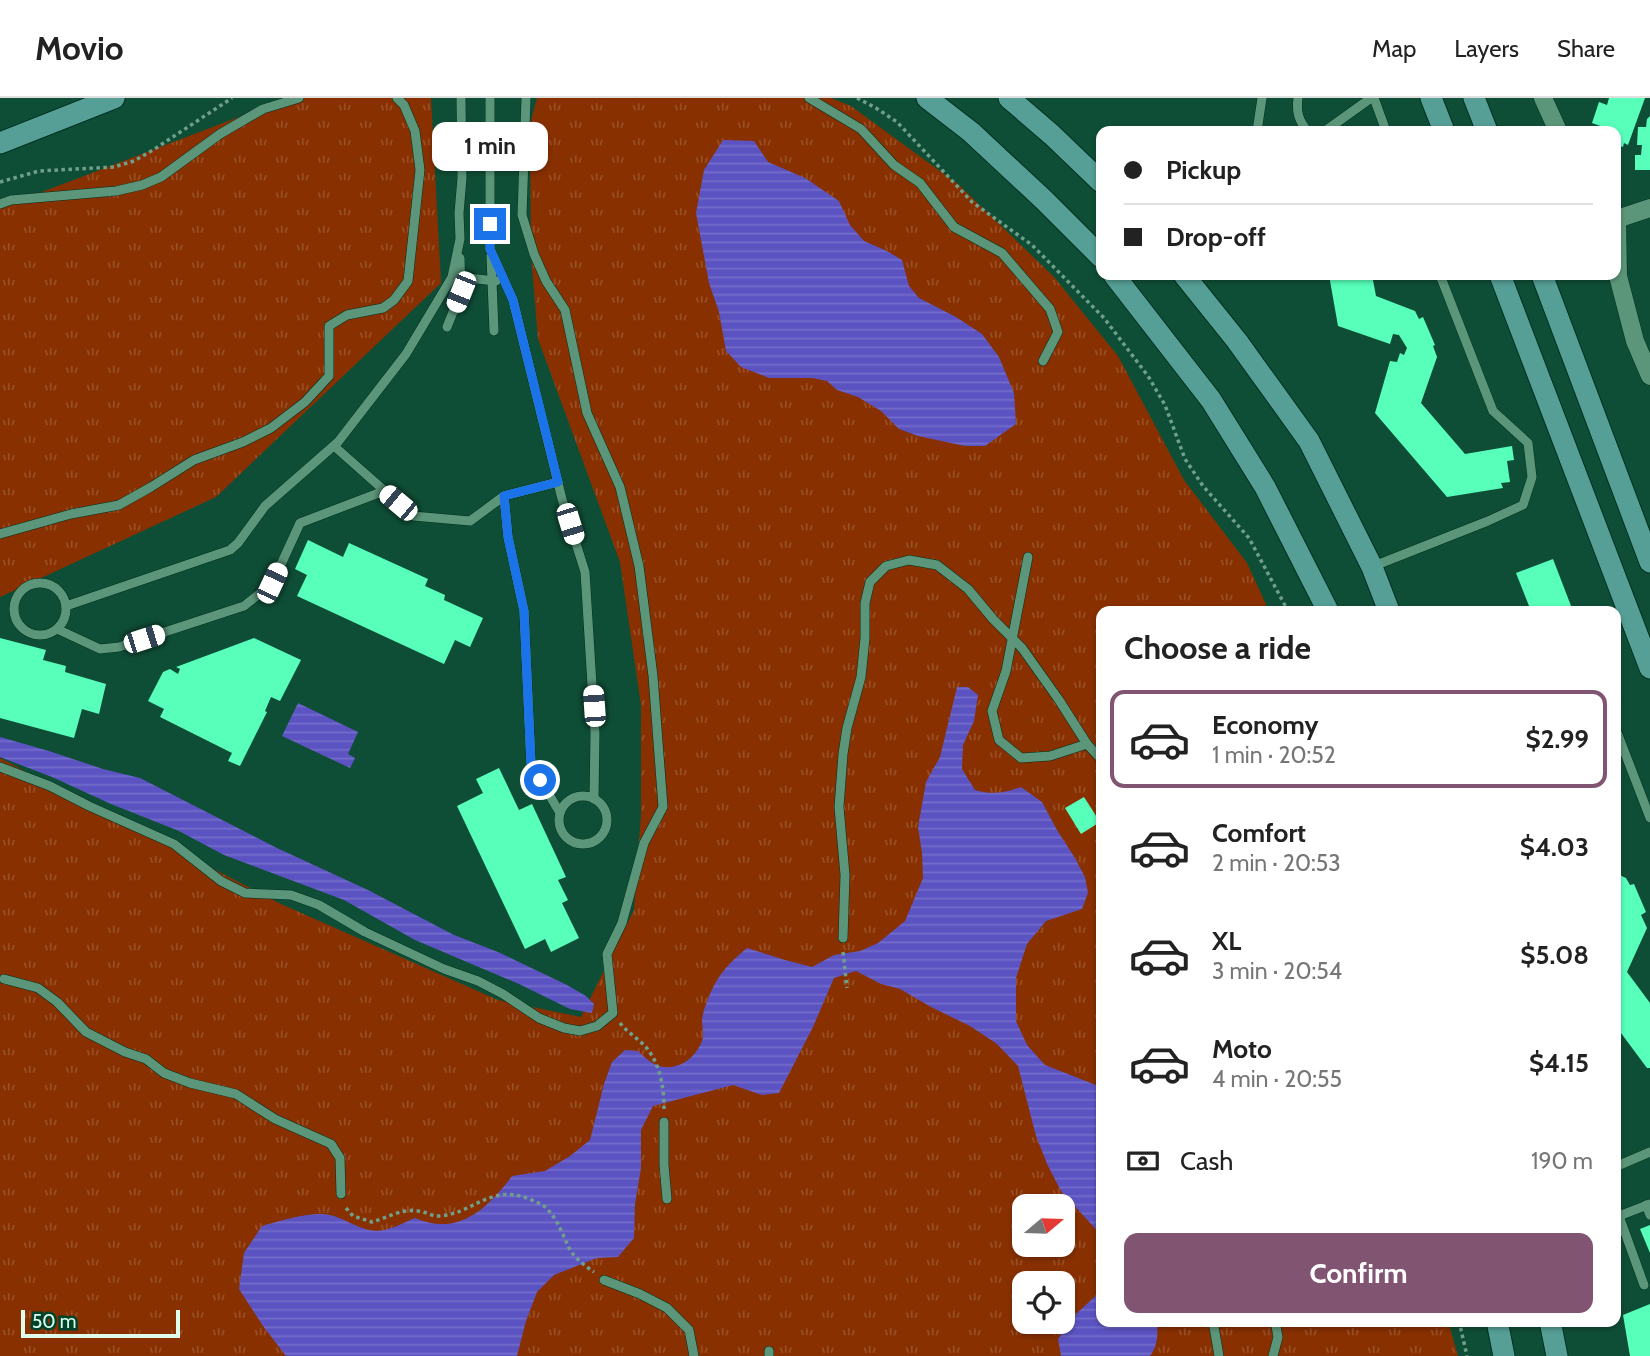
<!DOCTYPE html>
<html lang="en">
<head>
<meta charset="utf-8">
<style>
  :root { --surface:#fff; --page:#f2f2f2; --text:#222; --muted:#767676; --line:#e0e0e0; --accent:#815471 }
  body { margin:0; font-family:Cabin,sans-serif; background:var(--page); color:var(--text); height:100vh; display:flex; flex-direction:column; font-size:26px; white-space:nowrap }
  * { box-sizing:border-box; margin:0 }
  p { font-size:23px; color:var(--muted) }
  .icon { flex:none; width:38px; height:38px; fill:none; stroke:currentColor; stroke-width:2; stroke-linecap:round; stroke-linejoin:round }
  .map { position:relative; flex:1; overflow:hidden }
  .panel { position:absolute; left:1096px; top:508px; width:525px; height:721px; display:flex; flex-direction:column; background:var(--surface); border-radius:14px; box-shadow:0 2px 5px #0004 }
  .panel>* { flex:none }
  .hud { position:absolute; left:1096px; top:28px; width:525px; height:154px; border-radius:14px; box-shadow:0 2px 5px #0004; display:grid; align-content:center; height:154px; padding:0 28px; background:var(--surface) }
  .needle { width:46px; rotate:71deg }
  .controls { position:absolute; left:1012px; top:1096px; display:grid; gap:14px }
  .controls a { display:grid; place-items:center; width:63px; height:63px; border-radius:14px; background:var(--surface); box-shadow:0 2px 5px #0004; font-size:35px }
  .scale { position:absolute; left:21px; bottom:18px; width:159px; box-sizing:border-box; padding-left:7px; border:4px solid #dffded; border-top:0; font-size:19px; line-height:24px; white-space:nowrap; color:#dffded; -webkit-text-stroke:5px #00432b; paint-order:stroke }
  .end { position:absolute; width:32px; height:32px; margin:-16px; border:9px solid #1a73e8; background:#fff; box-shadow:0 0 0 4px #fff }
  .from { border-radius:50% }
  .bubble { position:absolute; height:49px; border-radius:14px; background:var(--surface); box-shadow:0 2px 5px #0004; font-size:23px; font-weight:800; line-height:49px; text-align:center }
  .car { position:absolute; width:21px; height:42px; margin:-21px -10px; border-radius:9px; box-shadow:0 0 5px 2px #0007; background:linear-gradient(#fff 24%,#345 0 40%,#fff 0 76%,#345 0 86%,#fff 0) }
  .hud b { display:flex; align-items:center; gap:24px; height:66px; font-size:26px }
  .hud b+b { border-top:2px solid var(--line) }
  .hud i { width:18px; height:18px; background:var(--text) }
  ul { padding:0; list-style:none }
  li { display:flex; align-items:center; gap:21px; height:98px; margin:0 14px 10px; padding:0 14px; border:4px solid transparent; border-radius:14px }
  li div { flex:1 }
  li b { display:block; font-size:26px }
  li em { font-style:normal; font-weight:800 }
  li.on { border-color:var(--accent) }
  li>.icon { width:63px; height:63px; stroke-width:1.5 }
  h2 { padding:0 28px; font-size:32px; line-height:84px }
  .pay { display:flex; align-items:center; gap:18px; height:77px; padding:0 28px; font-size:26px }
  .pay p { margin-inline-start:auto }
  .primary-button { display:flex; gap:14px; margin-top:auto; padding:14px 28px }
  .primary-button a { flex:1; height:80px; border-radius:14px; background:var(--accent); color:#fff; font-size:28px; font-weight:800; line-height:80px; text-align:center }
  header { display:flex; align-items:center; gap:42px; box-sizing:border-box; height:98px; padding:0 35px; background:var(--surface); border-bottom:2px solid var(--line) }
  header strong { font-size:33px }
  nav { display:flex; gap:38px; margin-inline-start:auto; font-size:24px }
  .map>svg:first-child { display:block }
  .grass { fill:url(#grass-tufts); fill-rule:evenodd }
  .water { fill:url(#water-rules) }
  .building { fill:#57ffbb }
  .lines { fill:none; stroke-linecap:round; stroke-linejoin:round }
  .lane-casing { stroke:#01311f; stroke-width:10 }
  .street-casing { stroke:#01311f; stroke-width:19 }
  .secondary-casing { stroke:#01311f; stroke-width:23 }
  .path { stroke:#709f8b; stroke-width:3.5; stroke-dasharray:3.5 3.5; stroke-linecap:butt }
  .lane { stroke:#5c967a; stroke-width:9 }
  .street { stroke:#5c967a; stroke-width:18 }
  .secondary { stroke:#559f96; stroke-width:21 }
  .route { stroke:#1a73e8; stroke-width:9 }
</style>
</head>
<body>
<header>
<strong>Movio</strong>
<nav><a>Map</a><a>Layers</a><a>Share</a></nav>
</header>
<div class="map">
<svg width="1650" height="1258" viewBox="0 0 1650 1258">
  <defs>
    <pattern id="grass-tufts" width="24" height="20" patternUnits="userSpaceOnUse" patternTransform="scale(1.75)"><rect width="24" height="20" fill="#883000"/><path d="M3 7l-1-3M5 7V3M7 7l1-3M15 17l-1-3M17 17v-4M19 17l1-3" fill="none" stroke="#984f26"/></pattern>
    <pattern id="water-rules" width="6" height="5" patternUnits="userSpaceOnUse" patternTransform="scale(1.75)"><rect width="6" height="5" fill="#5c53c2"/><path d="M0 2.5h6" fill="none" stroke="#736dca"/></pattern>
  </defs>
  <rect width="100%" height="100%" fill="#0f4e36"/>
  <g class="grass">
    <polygon points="289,0 431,0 441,185 216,399 0,499 0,110"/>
    <path d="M537,0H831L851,8L959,87L1054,179L1118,258L1184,382L1247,465L1269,513H1101V1223H1448L1458,1258H0V660L281,806L498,902L581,919L634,812L641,717V607L620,464L538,241L531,156L530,27ZM1024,1108H1062V1146H1024ZM1024,1185H1062V1223H1024Z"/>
  </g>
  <g class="water">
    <polygon points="723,42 754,43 768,64 805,80 839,103 850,127 864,143 887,153 902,162 909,188 919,200 956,219 982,236 999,259 1014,295 1016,326 985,348 965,348 918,338 899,331 881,313 858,299 837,292 827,283 812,280 769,280 741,269 726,253 719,214 709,185 696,115 704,72"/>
    <path d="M957,589H968L978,597L974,623L963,647L962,671L975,692C992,697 1005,695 1021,689L1042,704L1057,732L1075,760L1085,779L1088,795L1082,811L1046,823L1027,846L1016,880V923L1027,947L1045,967L1101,989V1137L1061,1093L1048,1068L1036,1038L1018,968L997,946L970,928L931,909L900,891L881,886L856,873L834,880L813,929L779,995L762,997L733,987L653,1008L641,1032V1070L635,1106L634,1140L618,1159L597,1160L554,1177L537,1194L526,1223L517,1258H286L263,1228L239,1191L244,1155L262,1128C280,1123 301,1116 321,1116C343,1116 362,1137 384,1132C395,1130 405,1124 415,1120C458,1139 488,1110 512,1078L545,1073L570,1058L590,1042L604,986L612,964L625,952L638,953C653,968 666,975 685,964C692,960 699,951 702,943C704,937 702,928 702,922C703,913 707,903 710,896C719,875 730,864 747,850L785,862L812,869L834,857L860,853L878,845L905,823L923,780L922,755L918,729L926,684L940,659Z"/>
    <polygon points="298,605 358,634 348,656 355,660 350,670 282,638"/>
    <polygon points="0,639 49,653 103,671 140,680 277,750 368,792 454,837 498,854 567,887 586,898 594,906 592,915 570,911 519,886 415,842 344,802 224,757 179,733 111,706 52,679 0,659"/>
    <path d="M1101,1193V1223H1157C1158,1235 1158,1248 1150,1258H1061L1058,1241L1077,1215Z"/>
  </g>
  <g class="building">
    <polygon points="1609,0 1645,0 1628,47 1624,45 1623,49 1615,46 1615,33 1602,33 1603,29 1592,25 1599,4 1607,7"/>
    <polygon points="1650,18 1650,72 1635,72 1635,57 1641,57 1642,47 1637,47 1638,29 1646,29 1647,21"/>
    <polygon points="1329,177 1372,177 1376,198 1415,213 1419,221 1423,219 1435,247 1433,248 1437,259 1421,305 1465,356 1512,348 1514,362 1507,363 1510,384 1501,385 1503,390 1447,399 1375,315 1390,263 1397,264 1400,255 1404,257 1407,250 1399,237 1393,236 1390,246 1338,228"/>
    <polygon points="308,442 343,459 349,445 428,481 425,488 445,497 444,502 483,520 470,549 455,542 444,566 297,498 307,477 295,471"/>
    <polygon points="1553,461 1573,513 1531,513 1516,475"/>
    <polygon points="0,540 46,552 43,562 66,568 65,574 106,586 99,616 82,611 74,640 0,620"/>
    <polygon points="254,540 301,562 280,603 271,599 265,613 267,614 240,668 228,663 232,655 160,619 164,611 148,603 163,574 170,571 178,576 180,571 176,569"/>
    <polygon points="499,670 519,712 532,706 566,779 558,782 568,802 562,805 579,840 551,854 545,841 525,851 457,708 483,695 476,681"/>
    <polygon points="1084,699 1100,724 1081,736 1065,710"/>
    <polygon points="1615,775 1626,780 1630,787 1634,786 1646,814 1641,817 1647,830 1627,874 1650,905 1650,970 1647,970 1615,927 1615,823 1619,818 1615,812"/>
    <polygon points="1650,1127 1650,1155 1640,1131"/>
    <polygon points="1650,1206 1650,1258 1630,1258 1623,1217"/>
  </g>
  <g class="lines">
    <defs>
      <g id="lane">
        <polyline points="490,0 490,151 513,202 562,401 585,474 595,635 594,701"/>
        <polyline points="809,0 861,31 894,67 920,85 954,129 1002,155 1050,211 1058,234 1043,263"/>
        <path d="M1298,0C1296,15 1299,22 1307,33"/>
        <polyline points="1374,0 1386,33"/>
        <polyline points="1257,33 1262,0"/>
        <polyline points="1325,33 1371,0"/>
        <polyline points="0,106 11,102 116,93 142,87 161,79 220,36 263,11 299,0"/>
        <polyline points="491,158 494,233"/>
        <polyline points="458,179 496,183"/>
        <polyline points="447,229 461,194 460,160"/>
        <polyline points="334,348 413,418 470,423 504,398 508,439 524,513 531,666 560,715"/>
        <polyline points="504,398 558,384"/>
        <polyline points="0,436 71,416 119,407 151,389 194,362 243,344 271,330 305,304 329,278 329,228 347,217 383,210 394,202 408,183 420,72 415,33 404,7 397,0"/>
        <polyline points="1028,459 1006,573 992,613 999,642 1021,660 1050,658 1087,646"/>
        <polyline points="1374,468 1488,423 1523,407 1532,379 1528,345 1493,313 1440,177"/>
        <circle cx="40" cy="511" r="26"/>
        <polyline points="66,508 230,452 238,445 265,408 338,344 406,256 452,179 460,141 459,115 462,80 461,0"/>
        <polyline points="57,531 100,551 119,549 244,508 272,486 300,425 384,393"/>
        <polyline points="1615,629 1650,720"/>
        <polyline points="0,669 50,688 89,708 174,746 221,783 245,795 291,797 319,807 365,834 444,871 478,883 503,896 539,920 564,930 580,933 597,928 613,915 607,856 622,825 644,745 663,709 653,578 639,468 620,389 587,315 565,212 546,183 534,156 522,117 526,0"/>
        <circle cx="583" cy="722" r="24"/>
        <polyline points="843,840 845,777 839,709 843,656 847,630 861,579 865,540 865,505 870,484 886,468 909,462 937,467 968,491 993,521 1022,550 1059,602 1087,646 1101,661"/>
        <polyline points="4,881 38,890 57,904 86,934 125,954 146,961 164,975 190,985 236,996 275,1021 331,1046 340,1060 341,1096"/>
        <polyline points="664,1024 664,1067 667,1101"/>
        <polyline points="1615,1069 1650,1054"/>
        <polyline points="1615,1107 1644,1187"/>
        <polyline points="1646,1107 1650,1117"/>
        <polyline points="1619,1118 1650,1106"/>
        <polyline points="604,1182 640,1196 667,1210 689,1232 694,1258"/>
        <polyline points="1213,1223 1219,1258"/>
        <polyline points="769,1253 769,1258"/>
        <polyline points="1273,1258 1278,1239 1275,1223"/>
      </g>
      <g id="street">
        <polyline points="1543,0 1558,33"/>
        <polyline points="1615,119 1617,121 1618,178 1635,243 1650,278"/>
        <polyline points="1617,121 1650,110"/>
      </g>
      <g id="secondary">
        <polyline points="927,0 971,34 1044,102 1101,159"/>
        <polyline points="1009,0 1052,37 1101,84"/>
        <polyline points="1431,0 1444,33"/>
        <polyline points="1474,0 1487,33"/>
        <polyline points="0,45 114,0"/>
        <polyline points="1114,177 1211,302 1265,389 1328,513"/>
        <polyline points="1184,177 1237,243 1309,343 1372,469 1389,513"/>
        <polyline points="1500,177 1650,570"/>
        <polyline points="1542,177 1650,464"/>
        <polyline points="1497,1223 1504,1258"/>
        <polyline points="1550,1223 1557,1258"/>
      </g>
    </defs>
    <use href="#lane" class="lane-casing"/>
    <use href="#street" class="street-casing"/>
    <use href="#secondary" class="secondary-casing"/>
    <g class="path">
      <polyline points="857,0 876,10 897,24 972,104 1032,147 1104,220 1148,278 1165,307 1185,361 1203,388 1249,440 1288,513"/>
      <polyline points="0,84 39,73 114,69 134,63 153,52 232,0"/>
      <polyline points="843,854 847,890"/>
      <path d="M620,925C627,934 637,940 645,948C660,965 664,989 664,1011"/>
      <path d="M346,1110L353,1118L372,1124C387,1120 402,1110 418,1113C425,1113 432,1119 439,1118C474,1116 490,1084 532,1102C537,1105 543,1106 546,1110C558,1121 563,1138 570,1152C576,1161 585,1168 594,1174"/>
      <polyline points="1459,1223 1467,1258"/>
    </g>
    <use href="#lane" class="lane"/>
    <use href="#street" class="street"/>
    <use href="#secondary" class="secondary"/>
  </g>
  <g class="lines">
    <polyline class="route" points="490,126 490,151 513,202 558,384 504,398 508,439 524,513 531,666 540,682"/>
  </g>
</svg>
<div class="controls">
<a><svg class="needle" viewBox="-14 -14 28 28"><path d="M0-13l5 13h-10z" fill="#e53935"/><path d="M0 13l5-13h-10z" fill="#767676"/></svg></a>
<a><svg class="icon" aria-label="locate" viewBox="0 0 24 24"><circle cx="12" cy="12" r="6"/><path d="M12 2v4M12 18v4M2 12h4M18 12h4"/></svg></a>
</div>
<div class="scale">50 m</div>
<i class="end from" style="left:540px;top:682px"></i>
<i class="end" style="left:490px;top:126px"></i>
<div class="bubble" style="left:432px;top:24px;width:116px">1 min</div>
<i class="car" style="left:461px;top:194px;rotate:202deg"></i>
<i class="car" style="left:398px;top:405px;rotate:310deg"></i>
<i class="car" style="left:570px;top:426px;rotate:163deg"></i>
<i class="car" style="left:272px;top:485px;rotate:25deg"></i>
<i class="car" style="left:144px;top:541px;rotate:72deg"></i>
<i class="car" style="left:594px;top:608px;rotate:356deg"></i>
<div class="hud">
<b><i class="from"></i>Pickup</b>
<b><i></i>Drop-off</b>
</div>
<section class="panel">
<h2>Choose a ride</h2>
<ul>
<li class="on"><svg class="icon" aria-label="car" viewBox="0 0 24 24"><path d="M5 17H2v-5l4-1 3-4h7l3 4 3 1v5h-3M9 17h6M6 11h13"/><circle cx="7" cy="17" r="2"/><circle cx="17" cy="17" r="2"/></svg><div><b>Economy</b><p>1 min · 20:52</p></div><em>$2.99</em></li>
<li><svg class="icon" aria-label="car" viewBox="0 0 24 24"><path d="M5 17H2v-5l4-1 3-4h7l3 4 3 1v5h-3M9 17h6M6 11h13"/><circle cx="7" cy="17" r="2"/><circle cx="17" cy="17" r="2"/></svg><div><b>Comfort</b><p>2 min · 20:53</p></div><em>$4.03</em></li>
<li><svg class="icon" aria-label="car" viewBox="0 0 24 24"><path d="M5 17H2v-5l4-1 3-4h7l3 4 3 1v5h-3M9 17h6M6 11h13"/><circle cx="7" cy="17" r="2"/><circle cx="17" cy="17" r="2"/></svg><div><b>XL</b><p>3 min · 20:54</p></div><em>$5.08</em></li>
<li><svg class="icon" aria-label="car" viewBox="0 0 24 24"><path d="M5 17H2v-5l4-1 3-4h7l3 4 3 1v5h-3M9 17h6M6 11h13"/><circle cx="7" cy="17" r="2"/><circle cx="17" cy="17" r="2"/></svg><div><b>Moto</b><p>4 min · 20:55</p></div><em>$4.15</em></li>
</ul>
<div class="pay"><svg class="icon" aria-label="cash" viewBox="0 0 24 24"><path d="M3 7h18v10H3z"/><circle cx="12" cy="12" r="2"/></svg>Cash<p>190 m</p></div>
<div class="primary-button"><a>Confirm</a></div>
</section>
</div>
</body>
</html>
